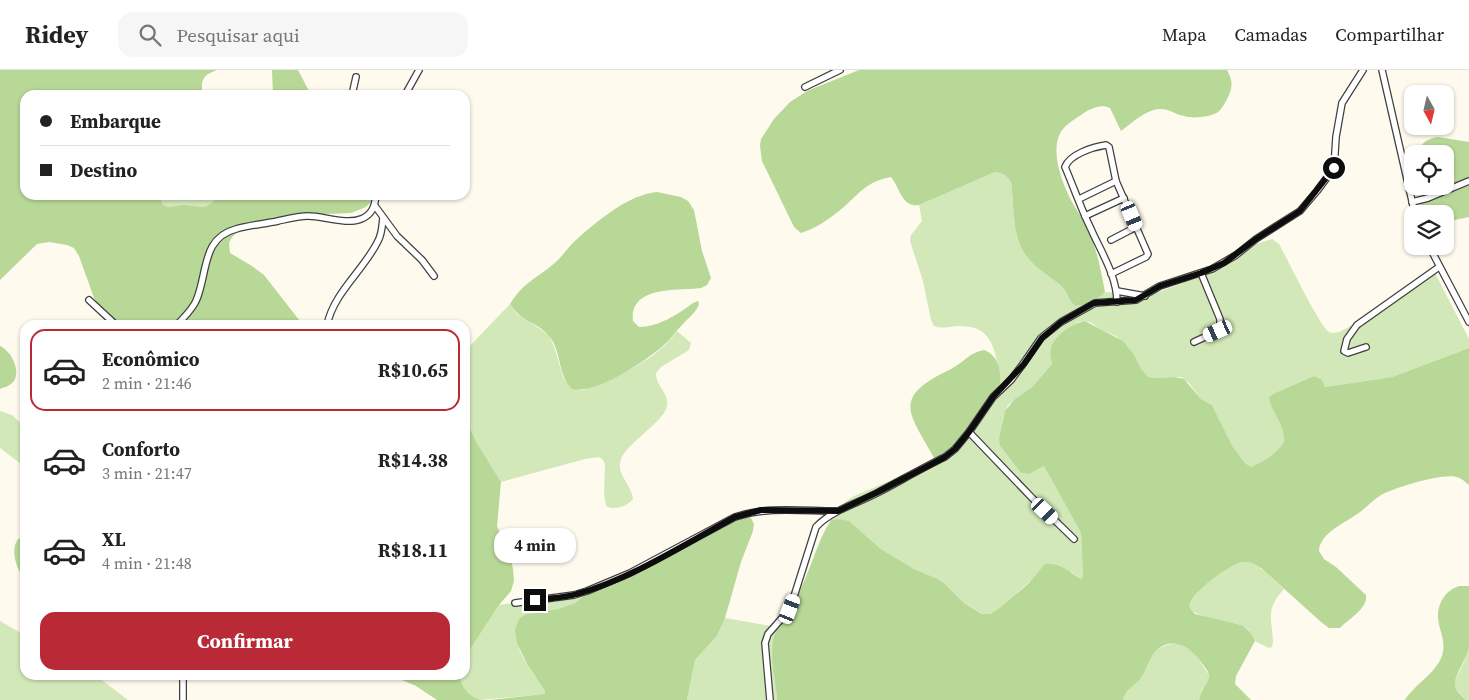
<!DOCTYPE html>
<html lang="pt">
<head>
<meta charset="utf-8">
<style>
  :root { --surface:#fff; --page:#f6f6f6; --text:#222; --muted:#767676; --line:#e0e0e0; --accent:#b92936 }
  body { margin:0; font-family:"Source Serif 4",serif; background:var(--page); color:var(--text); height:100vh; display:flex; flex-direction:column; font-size:19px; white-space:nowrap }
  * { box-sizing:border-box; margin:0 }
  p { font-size:16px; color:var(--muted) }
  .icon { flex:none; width:28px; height:28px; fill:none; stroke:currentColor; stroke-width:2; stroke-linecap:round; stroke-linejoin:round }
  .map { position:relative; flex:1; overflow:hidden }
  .details { position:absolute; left:20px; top:250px; width:450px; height:360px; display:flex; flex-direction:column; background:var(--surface); border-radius:15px; box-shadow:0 1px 4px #0004 }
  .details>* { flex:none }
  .top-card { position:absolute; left:20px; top:20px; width:450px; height:110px; border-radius:15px; box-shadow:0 1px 4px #0004; display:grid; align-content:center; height:110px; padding:0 20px; background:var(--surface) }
  .needle { width:32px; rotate:172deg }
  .fabs { position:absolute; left:1404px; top:15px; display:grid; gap:10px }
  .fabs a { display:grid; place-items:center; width:50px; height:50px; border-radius:10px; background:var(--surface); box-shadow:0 1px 4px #0004; font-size:25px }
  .end { position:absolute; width:22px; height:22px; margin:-11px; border:6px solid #0d0d0d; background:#fff; box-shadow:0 0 0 2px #fff }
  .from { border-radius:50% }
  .bubble { position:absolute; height:35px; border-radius:15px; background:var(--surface); box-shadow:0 1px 4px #0004; font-size:16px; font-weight:700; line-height:35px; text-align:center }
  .car { position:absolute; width:15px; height:30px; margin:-15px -8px; border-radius:6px; box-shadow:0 0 4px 1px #0007; background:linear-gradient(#fff 24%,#345 0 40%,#fff 0 76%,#345 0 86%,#fff 0) }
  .top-card b { display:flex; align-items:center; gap:18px; height:48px; font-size:19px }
  .top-card b+b { border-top:1px solid var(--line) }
  .top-card i { width:12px; height:12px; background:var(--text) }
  ul { padding:9px 0 0; list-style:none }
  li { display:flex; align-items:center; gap:15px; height:82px; margin:0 10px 8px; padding:0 10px; border:2px solid transparent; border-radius:15px }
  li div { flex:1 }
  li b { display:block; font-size:19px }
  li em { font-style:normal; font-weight:700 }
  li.current { border-color:var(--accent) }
  li>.icon { width:45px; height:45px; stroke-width:1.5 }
  .button { display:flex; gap:10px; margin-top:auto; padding:10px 20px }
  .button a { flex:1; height:58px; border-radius:15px; background:var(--accent); color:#fff; font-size:20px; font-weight:700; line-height:58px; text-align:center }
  header { display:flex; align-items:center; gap:30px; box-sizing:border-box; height:70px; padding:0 25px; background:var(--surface); border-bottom:1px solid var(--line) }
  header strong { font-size:24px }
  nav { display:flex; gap:28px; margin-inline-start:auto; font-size:18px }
  .search { width:350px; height:45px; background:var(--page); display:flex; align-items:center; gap:12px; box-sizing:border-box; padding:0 18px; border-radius:15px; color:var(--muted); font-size:19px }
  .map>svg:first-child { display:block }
  .green { fill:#d3e8b8 }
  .forest { fill:#b8d898 }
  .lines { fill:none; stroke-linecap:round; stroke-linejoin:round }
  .minor-casing { stroke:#404040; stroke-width:8 }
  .minor { stroke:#fff; stroke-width:5.5 }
  .route { stroke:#0d0d0d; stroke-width:6 }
</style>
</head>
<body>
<header>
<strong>Ridey</strong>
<div class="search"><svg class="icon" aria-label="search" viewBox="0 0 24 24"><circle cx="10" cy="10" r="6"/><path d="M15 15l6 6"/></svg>Pesquisar aqui</div>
<nav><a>Mapa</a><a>Camadas</a><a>Compartilhar</a></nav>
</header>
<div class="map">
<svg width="1469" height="630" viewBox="0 0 1469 630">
  <rect width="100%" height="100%" fill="#fefaee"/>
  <g class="green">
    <path d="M995,102C1003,103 1007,106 1011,112C1014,133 1012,158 1021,177C1028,193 1046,204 1059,214C1067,220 1068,230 1075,236C1087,235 1097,231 1105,222L1142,224L1156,223L1183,213L1207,197L1259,173L1272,169L1279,174C1287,188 1320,257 1329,262C1335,265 1341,261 1347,258L1435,203L1469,269V278L1392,307L1325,317L1314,306L1275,323C1276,332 1278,342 1280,351C1281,356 1285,360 1285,366C1286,380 1263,392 1251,397L1245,393L1233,377L1212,335L1201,329L1189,313L1181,307L1158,308L1148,307L1142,300L1135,286L1116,266L1102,260L1090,252L1085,251L1078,252L1059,266L1051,279L1052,294L1032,317L1008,335L1003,348L1000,376L1021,403L1028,404L1044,396L1081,463L1083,506L1081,509L1072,502L1035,507L998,539L990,544H983L964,533L945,514L938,509L914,499L881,479L858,459L837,449L831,450L845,432L854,426L936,391L1000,302C993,275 991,255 957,256C949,257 941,259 934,256L931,250L923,211L910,171L911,165L922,151L919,135Z"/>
    <path d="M159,125H219C204,143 202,135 183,135C171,135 164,143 159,125Z"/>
    <path d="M510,234L516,243L549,265L555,279L563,307L572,319L584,320C616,306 656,292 677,261L691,273L689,280L661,297L656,303C655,315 670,324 667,336C663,354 622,375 620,393C618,406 632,416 633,429C627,436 615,441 606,436L604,424L605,394L603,390L599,387L585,389L501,412L477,373L465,348V281Z"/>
    <polygon points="0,341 12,345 25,357 25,397 0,378"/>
    <path d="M1245,491C1260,494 1272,509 1284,519C1265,540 1272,547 1273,572L1272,577L1269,578L1255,571L1248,559L1241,555L1202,546L1190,540C1187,525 1220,500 1233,495C1236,493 1241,492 1245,491Z"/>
    <path d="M591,520L575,533L558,539L534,543L517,554C512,580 532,600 545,621L544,624L481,630C469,626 461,618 460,605H465V587L499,535Z"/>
    <polygon points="725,548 777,557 773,578 777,630 687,630 695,590 717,566"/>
    <polygon points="0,551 21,563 25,567 25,605 95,605 128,630 0,630"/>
    <path d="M1172,574H1180L1191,580L1196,585L1209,605V610L1202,619L1199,630H1123C1125,620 1134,616 1140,608C1147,599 1149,588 1157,580C1162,576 1167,575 1172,574Z"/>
    <polygon points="1469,575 1469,630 1466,630 1456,619 1454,613 1457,606 1464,592"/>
  </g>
  <g class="forest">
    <path d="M0,0H217C203,5 200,10 203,25H25V125H159C164,143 171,135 183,135C202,135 204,143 219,125H378L366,137L351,143L305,145L242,158L232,167L229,173L230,183L252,196L264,205L303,255H110L94,228L79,186L74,178L67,175L49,172L37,174L0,210Z"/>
    <polygon points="272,0 298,0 311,25 273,25"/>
    <path d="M859,0H1227C1233,11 1233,18 1227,29C1225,33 1222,39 1218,42C1211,47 1192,49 1184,46C1174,44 1169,38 1158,39C1144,41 1132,53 1121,61L1110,38C1101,33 1089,39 1081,45C1075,49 1068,53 1063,59C1048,78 1062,113 1072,132C1076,140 1082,147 1086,155C1096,175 1101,200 1105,222C1097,231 1087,235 1075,236C1068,230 1067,220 1059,214C1046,204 1028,193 1021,177C1012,158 1014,133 1011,112C1007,106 1003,103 995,102L919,135C902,138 900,118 891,107C864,112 858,126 839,141C828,150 814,159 801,163L794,157L762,91L760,76L761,69L774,49L790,32L807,21Z"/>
    <path d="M1438,67L1469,72V147L1445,152V144H1421C1417,134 1424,126 1425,116H1445V84H1417C1421,73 1426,69 1438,67Z"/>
    <path d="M657,122L681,127L688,131L694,140L702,181L711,208L707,215L701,218C679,221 629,215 633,251L639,257C659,257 678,244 693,233L698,231L699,234C696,243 688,248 682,255C676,261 671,269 664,275C646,291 595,325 572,319C557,304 562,281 549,266C538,252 522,253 510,234C525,210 539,208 558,190C564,184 569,176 576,170C596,152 629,124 657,122Z"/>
    <path d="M1085,251L1123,271L1135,286L1142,300L1148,307L1158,308L1174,307L1184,309L1201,329L1212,335L1233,377L1245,393L1251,397C1264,392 1277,383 1284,372C1286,355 1271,343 1269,327L1275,323L1314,306L1322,310L1325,317L1392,307L1469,278V415C1465,412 1462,408 1456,407C1442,403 1394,418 1381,425C1373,430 1367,437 1360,442C1347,452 1320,462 1319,481L1324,489L1336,497L1366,525C1368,539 1348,549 1340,558H1329L1321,552L1261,498C1255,495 1250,491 1243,492C1231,493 1186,525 1190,538C1191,540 1193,542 1195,544L1241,555C1248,559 1252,563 1255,571L1236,606L1235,614L1251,630H1199C1200,626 1201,622 1203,619C1205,614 1210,611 1209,605C1208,600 1204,596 1201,592C1192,578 1174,566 1158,579C1149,587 1147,600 1140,609C1134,616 1125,620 1123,630H777C776,611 770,591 773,572C775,556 786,545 794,531C810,505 815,475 831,450L837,449L849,451L881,479L914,499L938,509L945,514L964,533L982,544H990L998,539L1029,513L1045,494C1059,492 1070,502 1081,509L1083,506L1081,463L1044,396L1029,404L1021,403L1000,376L999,369L1005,341L1014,330L1032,317L1052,294C1051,289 1050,283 1051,278C1055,265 1073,253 1085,251Z"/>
    <path d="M0,276C11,281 21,300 14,311C10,316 5,317 0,319Z"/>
    <path d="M984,280C1000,286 1002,303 999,319L959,374L936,391C909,342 890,328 951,299C963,293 970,282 984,280Z"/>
    <polygon points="465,348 477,373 501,412 497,456 510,486 513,499 514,511 511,521 499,535 465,587"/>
    <polygon points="747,446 751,448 754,454 753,461 741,492 725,548 717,566 695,590 687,630 490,630 544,624 545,621 527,594 517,573 515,560 517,554 520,548 527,544 558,539 575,533 591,520 673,481 700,470 738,449"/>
    <path d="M25,467V512C18,500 9,482 18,469Z"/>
    <path d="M1459,516H1469C1469,536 1469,556 1469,575C1468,588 1454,605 1455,615C1455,620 1462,626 1466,630H1405C1415,614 1435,604 1442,586C1449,566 1430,552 1442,530C1447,522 1451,519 1459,516Z"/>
    <path d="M390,605H460C461,618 469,626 481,630H437L416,616Z"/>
  </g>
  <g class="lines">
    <defs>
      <g id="minor">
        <polyline points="1382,0 1415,144"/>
        <polyline points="805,17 840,0"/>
        <polyline points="352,25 356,7"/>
        <polyline points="405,25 419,0"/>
        <polyline points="1079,129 1116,111"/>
        <polyline points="1412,132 1428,128 1469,111"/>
        <polyline points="375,136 397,166 422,190 434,206"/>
        <polyline points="1085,146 1124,128"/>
        <polyline points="1111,170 1136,157"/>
        <polyline points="1429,176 1469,252"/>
        <path d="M1111,204L1146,187L1148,184L1116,111L1109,77L1106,75C1093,77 1070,84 1065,97C1074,118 1081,139 1091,159C1101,182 1117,206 1117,232"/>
        <polyline points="1117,221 1145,226"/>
        <polyline points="89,230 116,255"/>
        <path d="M177,255C183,248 192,240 196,231C208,204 201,168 236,159C250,155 264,154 278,151C287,149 298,146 308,146C323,146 347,155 361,149C372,145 375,136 376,125"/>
        <path d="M327,255C334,222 364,200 378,171C382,164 382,156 383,148"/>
        <polyline points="1194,272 1218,261 1220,256 1220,249 1201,203"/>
        <polyline points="1366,277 1348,283 1344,281 1347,269 1357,255 1439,197"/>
        <polyline points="969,362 1036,432 1074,469"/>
        <path d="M515,533L574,525L587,521L630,503L735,447C767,436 803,441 836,441"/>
        <polyline points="183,605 183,630"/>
        <path d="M770,630L765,573L768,564L790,539L816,457C832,440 856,434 877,423C900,411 922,398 945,387L955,379L969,362L993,327L1011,310L1023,294L1041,268L1061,252L1095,233L1136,230L1160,216L1212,199L1236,185L1256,169L1300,141L1317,121L1334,98L1336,67L1342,33L1363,0"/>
      </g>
    </defs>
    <use href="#minor" class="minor-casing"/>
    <use href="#minor" class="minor"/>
  </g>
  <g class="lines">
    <path class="route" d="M535,530C549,528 564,528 577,524C629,510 687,473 735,447L761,440L838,441L876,423L945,387L955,379L969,362L993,327L1024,294L1042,268L1061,252L1094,233L1136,230L1160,216L1201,203L1224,193L1256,169L1300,141L1334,98"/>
  </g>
</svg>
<div class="fabs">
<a><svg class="needle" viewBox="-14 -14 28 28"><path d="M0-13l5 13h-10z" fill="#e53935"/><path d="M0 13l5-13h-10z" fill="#767676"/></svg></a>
<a><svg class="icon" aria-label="locate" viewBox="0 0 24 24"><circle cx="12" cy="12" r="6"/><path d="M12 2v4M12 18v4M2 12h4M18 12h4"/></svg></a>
<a><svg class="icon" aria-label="layers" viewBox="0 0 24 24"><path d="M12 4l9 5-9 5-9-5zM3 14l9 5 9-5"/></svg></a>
</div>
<i class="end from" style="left:1334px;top:98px"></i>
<i class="end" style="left:535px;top:530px"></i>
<div class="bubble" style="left:494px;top:458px;width:82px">4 min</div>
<i class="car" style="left:1132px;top:146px;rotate:157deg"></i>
<i class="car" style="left:1218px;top:261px;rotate:246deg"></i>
<i class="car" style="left:1045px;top:441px;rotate:134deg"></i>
<i class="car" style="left:790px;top:539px;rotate:21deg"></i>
<div class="top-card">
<b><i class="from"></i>Embarque</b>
<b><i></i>Destino</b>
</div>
<section class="details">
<ul>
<li class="current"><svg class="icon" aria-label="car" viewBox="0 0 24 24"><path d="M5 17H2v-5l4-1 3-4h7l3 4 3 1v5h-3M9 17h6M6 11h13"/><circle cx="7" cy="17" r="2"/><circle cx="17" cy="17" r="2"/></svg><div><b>Econômico</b><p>2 min · 21:46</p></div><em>R$10.65</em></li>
<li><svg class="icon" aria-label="car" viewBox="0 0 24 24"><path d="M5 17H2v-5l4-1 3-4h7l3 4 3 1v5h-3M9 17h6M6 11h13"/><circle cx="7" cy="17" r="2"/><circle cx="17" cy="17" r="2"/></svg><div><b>Conforto</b><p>3 min · 21:47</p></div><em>R$14.38</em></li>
<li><svg class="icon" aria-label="car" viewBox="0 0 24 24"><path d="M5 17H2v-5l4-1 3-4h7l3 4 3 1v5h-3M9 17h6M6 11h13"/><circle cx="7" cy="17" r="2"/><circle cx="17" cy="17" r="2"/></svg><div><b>XL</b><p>4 min · 21:48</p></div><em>R$18.11</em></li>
</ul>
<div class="button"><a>Confirmar</a></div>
</section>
</div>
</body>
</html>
